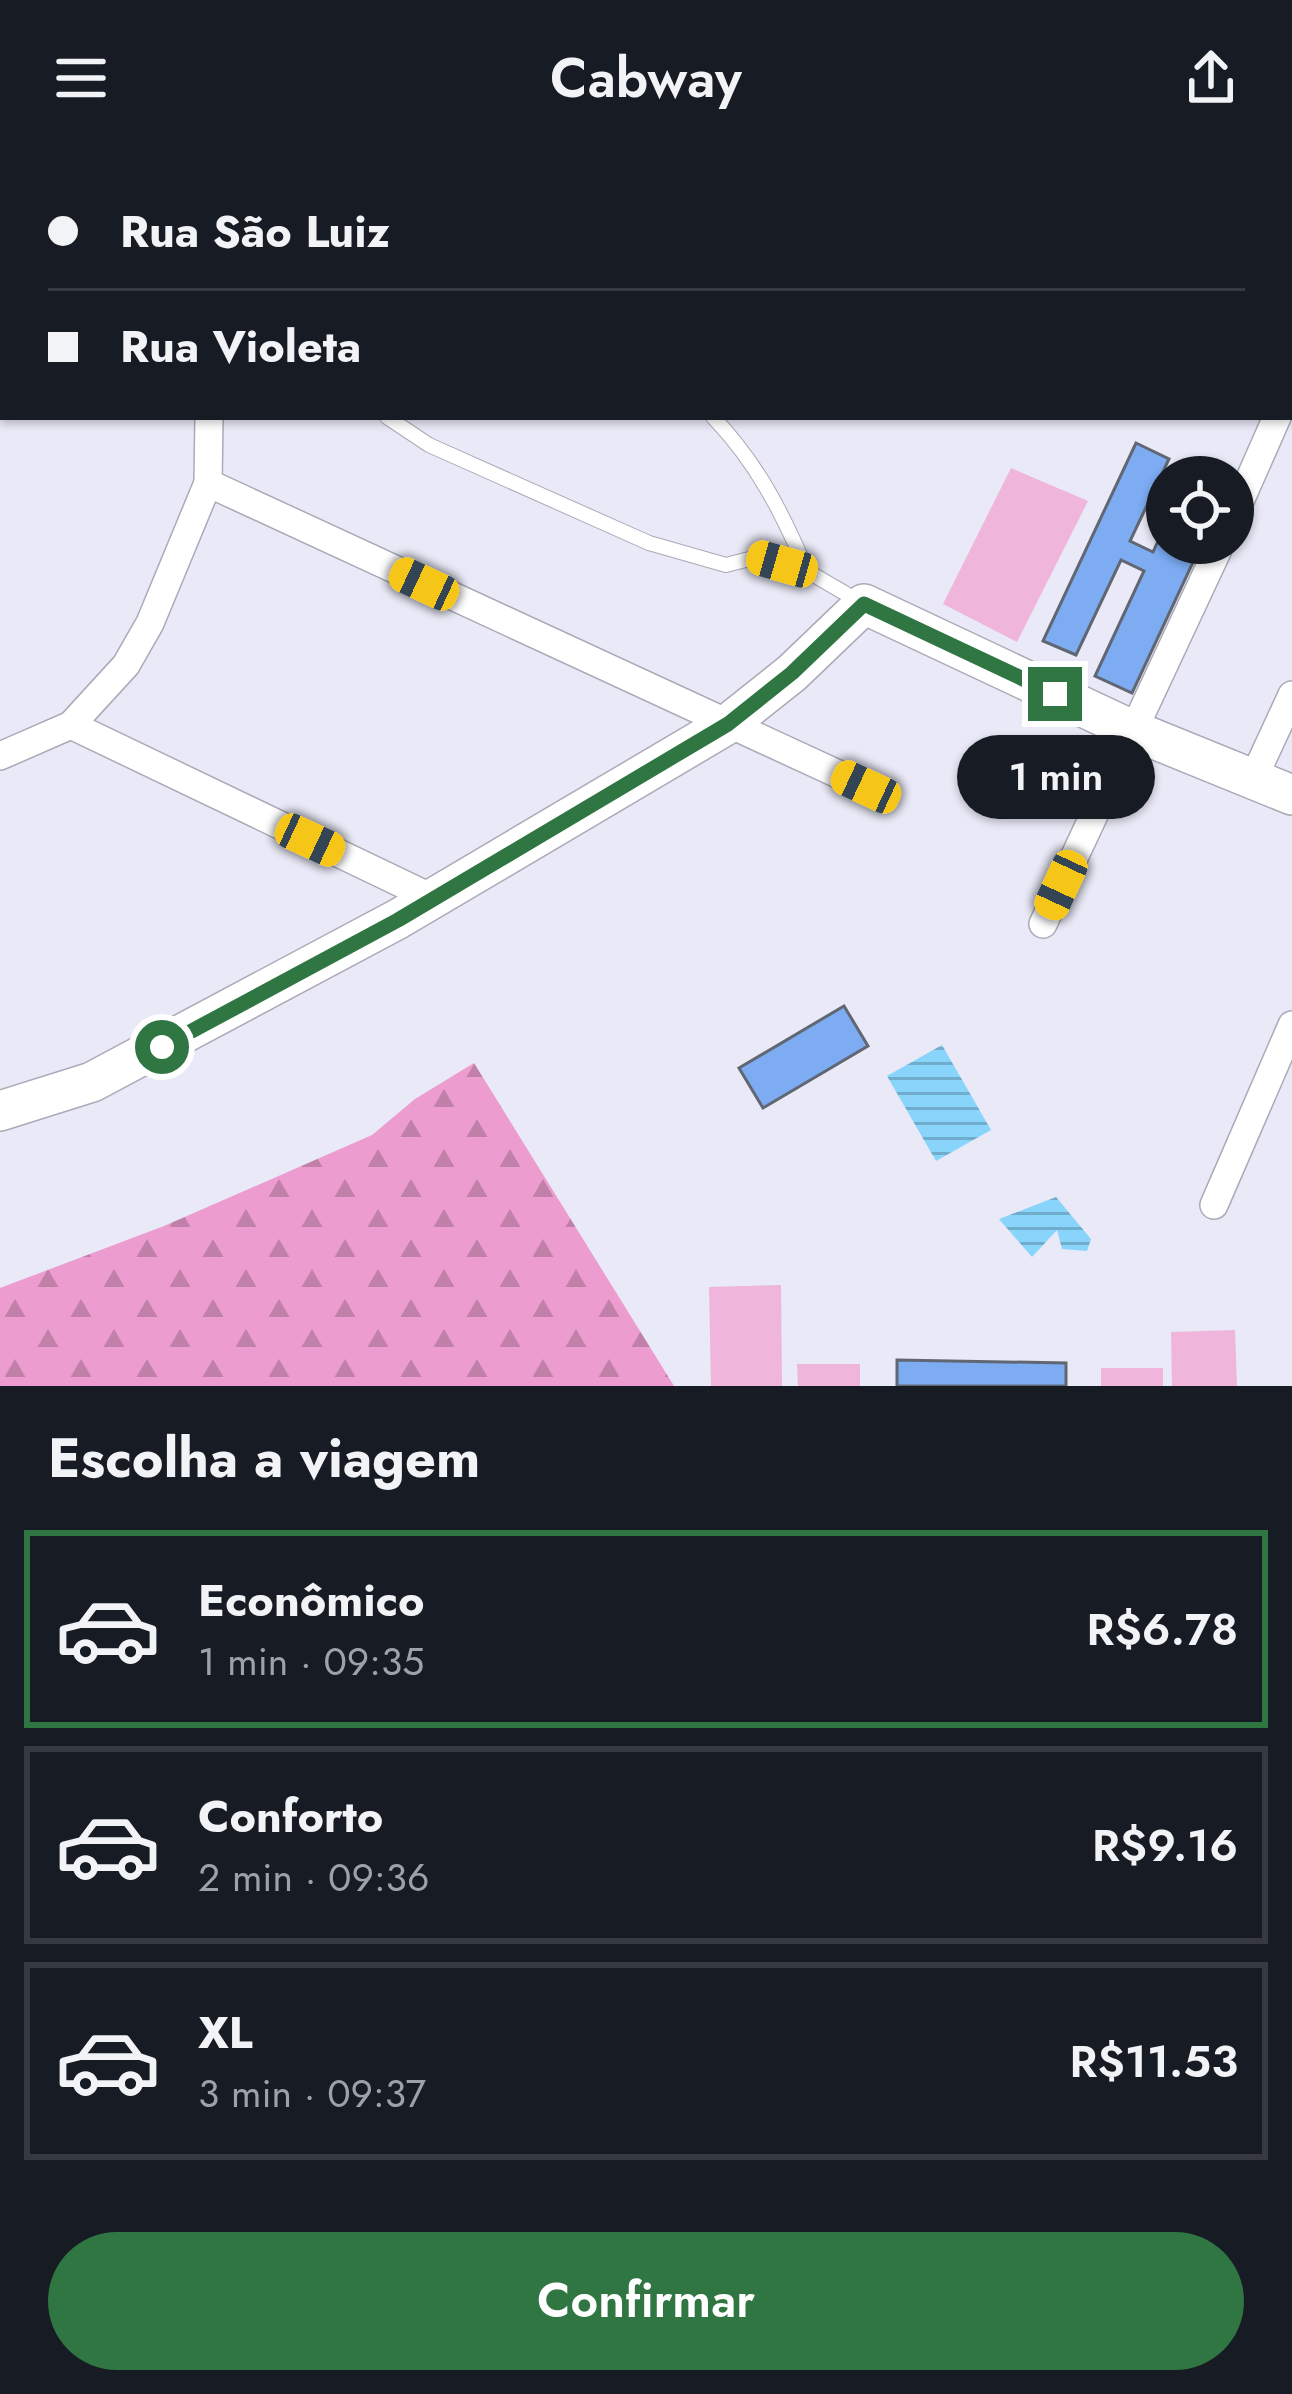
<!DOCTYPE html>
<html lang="pt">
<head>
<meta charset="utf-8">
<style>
  :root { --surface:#171b24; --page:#242831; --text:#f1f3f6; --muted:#9ea1a6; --line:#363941; --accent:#307642 }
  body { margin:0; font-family:Jost,sans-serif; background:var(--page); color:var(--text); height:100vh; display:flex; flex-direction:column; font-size:45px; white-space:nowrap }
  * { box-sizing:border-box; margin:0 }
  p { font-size:39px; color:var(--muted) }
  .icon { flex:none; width:66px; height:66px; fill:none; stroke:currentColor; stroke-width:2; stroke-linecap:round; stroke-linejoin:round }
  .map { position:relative; height:1230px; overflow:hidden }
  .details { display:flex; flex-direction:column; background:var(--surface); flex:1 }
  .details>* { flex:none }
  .banner { position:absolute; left:0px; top:0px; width:1293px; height:264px; box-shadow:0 3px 9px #0004; display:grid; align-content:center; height:264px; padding:0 48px; background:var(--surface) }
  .fabs { position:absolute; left:1146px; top:300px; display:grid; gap:24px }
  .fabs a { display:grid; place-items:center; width:108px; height:108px; border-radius:50%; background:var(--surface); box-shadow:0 3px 9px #0004; font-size:60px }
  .end { position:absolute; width:54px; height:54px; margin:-27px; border:15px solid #307642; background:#fff; box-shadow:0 0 0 6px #fff }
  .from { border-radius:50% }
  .bubble { position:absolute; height:84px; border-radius:42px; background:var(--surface); box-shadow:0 3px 9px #0004; font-size:39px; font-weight:600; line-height:84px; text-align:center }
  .car { position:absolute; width:36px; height:72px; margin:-36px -18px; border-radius:15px; box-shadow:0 0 9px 3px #0007; background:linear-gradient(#f5c518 24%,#345 0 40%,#f5c518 0 76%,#345 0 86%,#f5c518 0) }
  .banner b { display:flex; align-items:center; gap:42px; height:114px; font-size:45px }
  .banner b+b { border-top:3px solid var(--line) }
  .banner i { width:30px; height:30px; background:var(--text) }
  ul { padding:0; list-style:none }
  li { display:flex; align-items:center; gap:36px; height:198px; margin:0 24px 18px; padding:0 24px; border:6px solid var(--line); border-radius:0px }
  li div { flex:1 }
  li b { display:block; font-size:45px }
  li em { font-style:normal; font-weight:600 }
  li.current { border-color:var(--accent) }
  li>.icon { width:108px; height:108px; stroke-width:1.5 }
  h2 { padding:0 48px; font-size:54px; line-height:144px }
  .action { display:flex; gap:24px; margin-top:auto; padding:24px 48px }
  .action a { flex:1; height:138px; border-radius:72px; background:var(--accent); color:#fff; font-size:48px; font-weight:600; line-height:138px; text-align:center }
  header { display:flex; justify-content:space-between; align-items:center; height:156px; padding:0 48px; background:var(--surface); font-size:54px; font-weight:600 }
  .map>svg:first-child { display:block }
  .forest { fill:url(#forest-firs) }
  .green { fill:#efb5da }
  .water { fill:url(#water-rules) }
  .building { fill:#7dacf3; stroke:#606772; stroke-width:3 }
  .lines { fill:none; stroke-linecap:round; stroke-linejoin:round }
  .lane-casing { stroke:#aaaab8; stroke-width:16 }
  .street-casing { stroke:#aaaab8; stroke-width:30 }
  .secondary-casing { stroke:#aaaab8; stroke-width:42 }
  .lane { stroke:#fff; stroke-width:14 }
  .street { stroke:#fff; stroke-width:27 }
  .secondary { stroke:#fff; stroke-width:39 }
  .route { stroke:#307642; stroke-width:15 }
</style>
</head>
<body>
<header><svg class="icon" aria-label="menu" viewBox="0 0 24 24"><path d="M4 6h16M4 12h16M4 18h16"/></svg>Cabway<svg class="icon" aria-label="share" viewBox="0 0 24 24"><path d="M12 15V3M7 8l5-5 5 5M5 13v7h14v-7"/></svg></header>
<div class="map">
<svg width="1292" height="1230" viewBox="0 0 1292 1230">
  <defs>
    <pattern id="forest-firs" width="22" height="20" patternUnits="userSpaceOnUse" patternTransform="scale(3)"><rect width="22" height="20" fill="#ed9cd0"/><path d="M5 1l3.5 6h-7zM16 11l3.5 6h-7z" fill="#c180aa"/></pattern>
    <pattern id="water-rules" width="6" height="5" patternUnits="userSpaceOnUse" patternTransform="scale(3)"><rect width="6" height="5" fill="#88d4fb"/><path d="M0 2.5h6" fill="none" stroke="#70adcc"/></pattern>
  </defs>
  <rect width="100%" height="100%" fill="#e9e9f7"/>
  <polygon class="forest" points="474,907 674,1230 0,1230 0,1132 164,1070 372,979 415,943"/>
  <g class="green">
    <polygon points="1011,312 1088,345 1017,486 943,448"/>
    <polygon points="781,1129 782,1230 711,1230 709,1131"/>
    <polygon points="1235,1174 1237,1230 1172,1230 1171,1176"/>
    <polygon points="797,1208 860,1208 860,1230 798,1230"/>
    <rect x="1101" y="1212" width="62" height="18"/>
  </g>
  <g class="water">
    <polygon points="942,889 991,974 936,1005 887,920"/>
    <polygon points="1056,1041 1091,1083 1087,1095 1062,1093 1057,1074 1032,1101 999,1063"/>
  </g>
  <g class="building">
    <polygon points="1290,59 1292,60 1290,135"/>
    <polygon points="1136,287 1169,303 1130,385 1153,396 1167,365 1167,387 1202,387 1132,537 1095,520 1144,415 1121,404 1076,499 1043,485"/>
    <polygon points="844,850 868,890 763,952 739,912"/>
    <polygon points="897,1204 1066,1207 1066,1230 897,1230"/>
  </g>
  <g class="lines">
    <defs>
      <g id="lane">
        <polyline points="387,261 429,289 649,387 726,409 757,401 807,415 860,446"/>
        <path d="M713,261C757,307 782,356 807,415"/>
      </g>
      <g id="street">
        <polyline points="872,0 872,3"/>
        <polyline points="356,3 362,0"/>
        <polyline points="793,3 793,0"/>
        <polyline points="1290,233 1292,229"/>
        <polyline points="208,327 866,631"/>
        <polyline points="1233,361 1277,261"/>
        <polyline points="71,569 430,741"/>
        <polyline points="0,600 71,569 126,509 150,467 208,327 209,261"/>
        <polyline points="1255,619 1292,539"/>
        <polyline points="1043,768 1221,387"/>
        <polyline points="1214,1049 1292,869"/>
      </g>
      <g id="secondary">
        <polyline points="8,0 10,3"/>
        <polyline points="0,160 3,153"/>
        <polyline points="0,955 92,926 398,763 728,568 792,517 864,448 1132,574 1292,639"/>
      </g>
    </defs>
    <use href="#lane" class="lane-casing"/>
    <use href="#street" class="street-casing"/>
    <use href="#secondary" class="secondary-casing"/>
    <use href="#lane" class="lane"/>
    <use href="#street" class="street"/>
    <use href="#secondary" class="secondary"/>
  </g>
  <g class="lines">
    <polyline class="route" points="162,891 398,764 728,568 792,517 864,448 1055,538"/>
  </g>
</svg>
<div class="fabs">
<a><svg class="icon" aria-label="locate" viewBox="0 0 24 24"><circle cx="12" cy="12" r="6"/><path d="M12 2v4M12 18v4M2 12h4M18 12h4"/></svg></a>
</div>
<i class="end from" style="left:162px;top:891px"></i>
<i class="end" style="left:1055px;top:538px"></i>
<div class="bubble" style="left:957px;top:579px;width:198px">1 min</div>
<i class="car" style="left:782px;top:408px;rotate:286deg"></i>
<i class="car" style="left:424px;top:428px;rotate:295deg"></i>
<i class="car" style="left:866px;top:631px;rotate:295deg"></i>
<i class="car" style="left:310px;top:684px;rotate:115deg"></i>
<i class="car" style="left:1061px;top:729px;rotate:205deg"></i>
<div class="banner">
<b><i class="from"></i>Rua São Luiz</b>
<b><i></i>Rua Violeta</b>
</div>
</div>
<section class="details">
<h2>Escolha a viagem</h2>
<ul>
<li class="current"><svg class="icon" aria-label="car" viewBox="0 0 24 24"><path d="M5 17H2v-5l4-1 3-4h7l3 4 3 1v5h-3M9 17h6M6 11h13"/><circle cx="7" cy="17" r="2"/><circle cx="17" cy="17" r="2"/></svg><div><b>Econômico</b><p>1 min · 09:35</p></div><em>R$6.78</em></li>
<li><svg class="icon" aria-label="car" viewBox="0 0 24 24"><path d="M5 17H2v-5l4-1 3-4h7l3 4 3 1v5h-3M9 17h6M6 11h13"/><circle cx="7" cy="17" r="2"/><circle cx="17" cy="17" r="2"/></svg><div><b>Conforto</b><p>2 min · 09:36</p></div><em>R$9.16</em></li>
<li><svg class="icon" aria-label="car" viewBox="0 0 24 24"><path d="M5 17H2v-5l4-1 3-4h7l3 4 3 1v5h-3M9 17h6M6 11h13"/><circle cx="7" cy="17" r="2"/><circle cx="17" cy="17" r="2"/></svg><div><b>XL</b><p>3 min · 09:37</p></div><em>R$11.53</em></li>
</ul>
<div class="action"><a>Confirmar</a></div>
</section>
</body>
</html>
